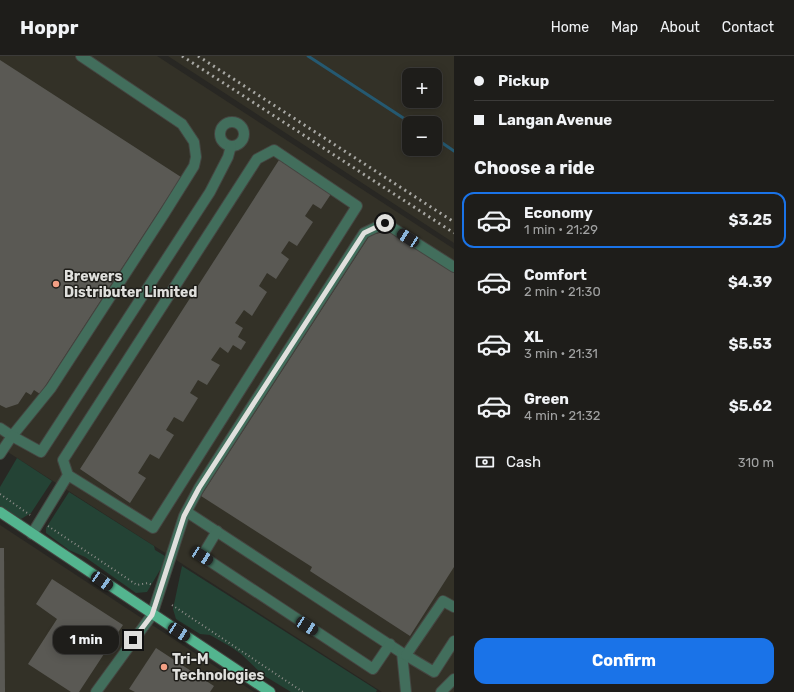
<!DOCTYPE html>
<html lang="en">
<head>
<meta charset="utf-8">
<style>
  :root { --surface:#1e1d1a; --page:#262623; --text:#f1f3f6; --muted:#a1a2a2; --line:#3c3b39; --accent:#1a73e8 }
  body { margin:0; font-family:Rubik,sans-serif; background:var(--page); color:var(--text); height:100vh; display:flex; flex-direction:column; font-size:15px; white-space:nowrap }
  * { box-sizing:border-box; margin:0 }
  p { font-size:13px; color:var(--muted) }
  .icon { flex:none; width:22px; height:22px; fill:none; stroke:currentColor; stroke-width:2; stroke-linecap:round; stroke-linejoin:round }
  .map { position:relative; flex:1; overflow:hidden }
  .side { display:flex; flex-direction:column; background:var(--surface); width:340px }
  .side>* { flex:none }
  .top-card { display:grid; align-content:center; height:88px; padding:0 20px; background:var(--surface) }
  .fabs { position:absolute; left:402px; top:12px; display:grid; gap:8px }
  .fabs a { display:grid; place-items:center; width:40px; height:40px; border-radius:8px; background:var(--surface); box-shadow:0 2px 10px #0003,0 0 0 1px var(--line); font-size:20px }
  .end { position:absolute; width:18px; height:18px; margin:-9px; border:5px solid #e0e0dd; background:#111; box-shadow:0 0 0 2px #111 }
  .from { border-radius:50% }
  .bubble { position:absolute; height:28px; border-radius:12px; background:var(--surface); box-shadow:0 2px 10px #0003,0 0 0 1px var(--line); font-size:13px; font-weight:700; line-height:28px; text-align:center }
  .car { position:absolute; width:12px; height:24px; margin:-12px -6px; border-radius:5px; box-shadow:0 0 3px 1px #0007; background:linear-gradient(#222 24%,#8ab4d8 0 40%,#222 0 76%,#8ab4d8 0 86%,#222 0) }
  .top-card b { display:flex; align-items:center; gap:14px; height:38px; font-size:15px }
  .top-card b+b { border-top:1px solid var(--line) }
  .top-card i { width:10px; height:10px; background:var(--text) }
  ul { padding:0; list-style:none }
  li { display:flex; align-items:center; gap:12px; height:56px; margin:0 8px 6px; padding:0 12px; border:2px solid transparent; border-radius:12px }
  li div { flex:1 }
  li b { display:block; font-size:15px }
  li em { font-style:normal; font-weight:700 }
  li.on { border-color:var(--accent) }
  li>.icon { width:36px; height:36px; stroke-width:1.5 }
  h2 { padding:0 20px; font-size:18px; line-height:48px }
  .pay { display:flex; align-items:center; gap:10px; height:44px; padding:0 20px; font-size:15px }
  .pay p { margin-inline-start:auto }
  .button { display:flex; gap:8px; margin-top:auto; padding:8px 20px }
  .button a { flex:1; height:46px; border-radius:12px; background:var(--accent); color:#fff; font-size:16px; font-weight:700; line-height:46px; text-align:center }
  header { display:flex; align-items:center; gap:24px; box-sizing:border-box; height:56px; padding:0 20px; background:var(--surface); border-bottom:1px solid var(--line) }
  header strong { font-size:19px }
  nav { display:flex; gap:22px; margin-inline-start:auto; font-size:14px }
  main { display:flex; flex:1; min-height:0 }
  .map>svg:first-child { display:block }
  .built { fill:#333127; fill-rule:evenodd }
  .green { fill:#244335 }
  .lines { fill:none; stroke-linecap:round; stroke-linejoin:round }
  .stream { stroke:#255971; stroke-width:3 }
  .building { fill:#5a5954 }
  .minor-casing { stroke:#454541; stroke-width:12 }
  .major-casing { stroke:#454541; stroke-width:12 }
  .path { stroke:#8d8d89; stroke-width:2; stroke-dasharray:1 3; stroke-linecap:butt }
  .minor { stroke:#426e5c; stroke-width:10 }
  .major { stroke:#53b58f; stroke-width:10 }
  .rail { stroke:#a8a8a4; stroke-width:3; stroke-dasharray:2 4; stroke-linecap:butt }
  .route { stroke:#e0e0dd; stroke-width:5 }
  .poi-dot { fill:#f39f84; stroke:#1f1e1a; stroke-width:1.5 }
  .labels { text-anchor:middle; dominant-baseline:central; stroke-width:3; stroke-linejoin:round; paint-order:stroke }
  .poi-label { font-size:14px; font-weight:bold; fill:#e0e0dd; stroke:#1f1e1a; text-anchor:start }
</style>
</head>
<body>
<header>
<strong>Hoppr</strong>
<nav><a>Home</a><a>Map</a><a>About</a><a>Contact</a></nav>
</header>
<main>
<div class="map">
<svg width="454" height="636" viewBox="0 0 454 636">
  <rect width="100%" height="100%" fill="#282723"/>
  <g class="built">
    <polygon points="0,0 157,0 454,193 454,636 382,636 0,391"/>
    <path d="M168,0H454V187ZM409,19H435V45H409ZM409,67H435V93H409Z"/>
    <polygon points="0,469 254,636 0,636"/>
  </g>
  <g class="green">
    <polygon points="17,402 52,425 31,457 21,463 0,450 0,431"/>
    <polygon points="69,436 154,490 155,494 165,500 163,509 147,536 136,537 85,501 69,494 46,477 46,472"/>
    <polygon points="182,510 377,634 376,636 291,636 263,619 241,598 231,591 210,579 200,578 176,563 173,553"/>
  </g>
  <g class="lines">
    <g class="stream">
      <polyline points="308,0 411,67"/>
      <polyline points="435,82 454,95"/>
    </g>
  </g>
  <g class="building">
    <polygon points="0,4 181,121 40,338 34,334 31,339 26,336 18,348 6,352 0,349"/>
    <polygon points="279,104 331,138 321,153 313,148 305,160 313,166 297,190 289,185 281,197 289,203 276,223 267,217 259,230 267,236 252,260 244,254 235,267 243,272 238,281 246,286 241,294 233,289 228,297 220,291 211,304 220,309 207,329 198,324 190,337 198,342 183,366 174,361 166,374 174,379 159,403 150,398 138,417 146,422 130,447 80,413"/>
    <polygon points="390,175 454,216 454,511 410,580 310,515 312,511 201,440 370,179"/>
    <polygon points="0,492 4,492 5,636 0,636"/>
    <polygon points="52,523 123,569 79,636 71,636 28,608 57,563 36,548"/>
    <polygon points="156,592 214,630 210,636 135,636 129,633"/>
  </g>
  <g class="lines">
    <defs>
      <g id="minor">
        <circle cx="232" cy="78" r="12"/>
        <polyline points="0,372 12,380 51,332 164,158 194,110 196,101 194,86 182,68 81,0"/>
        <polyline points="0,398 12,380 41,396 210,136 228,101 231,90"/>
        <polyline points="187,456 402,597 406,636"/>
        <polyline points="217,475 202,500 373,613 390,588"/>
        <polyline points="32,478 68,419 153,472 357,150 274,94 257,103 63,404 68,419"/>
        <polyline points="402,597 434,616 454,585"/>
        <polyline points="406,599 443,545 454,551"/>
        <polyline points="96,636 152,559 184,460 199,432 364,177 385,167 454,211"/>
        <polyline points="441,636 454,623"/>
      </g>
      <polyline id="major" points="0,456 270,636"/>
    </defs>
    <use href="#minor" class="minor-casing"/>
    <use href="#major" class="major-casing"/>
    <g class="path">
      <polyline points="0,438 30,459"/>
      <polyline points="48,470 137,529 148,527 152,529"/>
      <polyline points="172,549 303,636"/>
    </g>
    <use href="#minor" class="minor"/>
    <use href="#major" class="major"/>
    <g class="rail">
      <polyline points="182,0 454,177"/>
      <polyline points="198,0 454,166"/>
    </g>
  </g>
  <g class="lines">
    <polyline class="route" points="133,584 152,559 184,460 199,432 364,177 385,167"/>
  </g>
  <g class="poi-dot">
    <circle cx="56" cy="228" r="4"/>
    <circle cx="164" cy="611" r="4"/>
  </g>
  <g class="labels">
    <g class="poi-label">
      <text x="64" y="220">Brewers<tspan x="64" dy="16">Distributer Limited</tspan></text>
      <text x="172" y="603">Tri-M<tspan x="172" dy="16">Technologies</tspan></text>
    </g>
  </g>
</svg>
<div class="fabs">
<a>+</a>
<a>−</a>
</div>
<i class="end from" style="left:385px;top:167px"></i>
<i class="end" style="left:133px;top:584px"></i>
<div class="bubble" style="left:53px;top:570px;width:66px">1 min</div>
<i class="car" style="left:408px;top:182px;rotate:303deg"></i>
<i class="car" style="left:202px;top:500px;rotate:123deg"></i>
<i class="car" style="left:102px;top:525px;rotate:124deg"></i>
<i class="car" style="left:307px;top:570px;rotate:123deg"></i>
<i class="car" style="left:179px;top:576px;rotate:123deg"></i>
</div>
<section class="side">
<div class="top-card">
<b><i class="from"></i>Pickup</b>
<b><i></i>Langan Avenue</b>
</div>
<h2>Choose a ride</h2>
<ul>
<li class="on"><svg class="icon" aria-label="car" viewBox="0 0 24 24"><path d="M5 17H2v-5l4-1 3-4h7l3 4 3 1v5h-3M9 17h6M6 11h13"/><circle cx="7" cy="17" r="2"/><circle cx="17" cy="17" r="2"/></svg><div><b>Economy</b><p>1 min · 21:29</p></div><em>$3.25</em></li>
<li><svg class="icon" aria-label="car" viewBox="0 0 24 24"><path d="M5 17H2v-5l4-1 3-4h7l3 4 3 1v5h-3M9 17h6M6 11h13"/><circle cx="7" cy="17" r="2"/><circle cx="17" cy="17" r="2"/></svg><div><b>Comfort</b><p>2 min · 21:30</p></div><em>$4.39</em></li>
<li><svg class="icon" aria-label="car" viewBox="0 0 24 24"><path d="M5 17H2v-5l4-1 3-4h7l3 4 3 1v5h-3M9 17h6M6 11h13"/><circle cx="7" cy="17" r="2"/><circle cx="17" cy="17" r="2"/></svg><div><b>XL</b><p>3 min · 21:31</p></div><em>$5.53</em></li>
<li><svg class="icon" aria-label="car" viewBox="0 0 24 24"><path d="M5 17H2v-5l4-1 3-4h7l3 4 3 1v5h-3M9 17h6M6 11h13"/><circle cx="7" cy="17" r="2"/><circle cx="17" cy="17" r="2"/></svg><div><b>Green</b><p>4 min · 21:32</p></div><em>$5.62</em></li>
</ul>
<div class="pay"><svg class="icon" aria-label="cash" viewBox="0 0 24 24"><path d="M3 7h18v10H3z"/><circle cx="12" cy="12" r="2"/></svg>Cash<p>310 m</p></div>
<div class="button"><a>Confirm</a></div>
</section>
</main>
</body>
</html>
